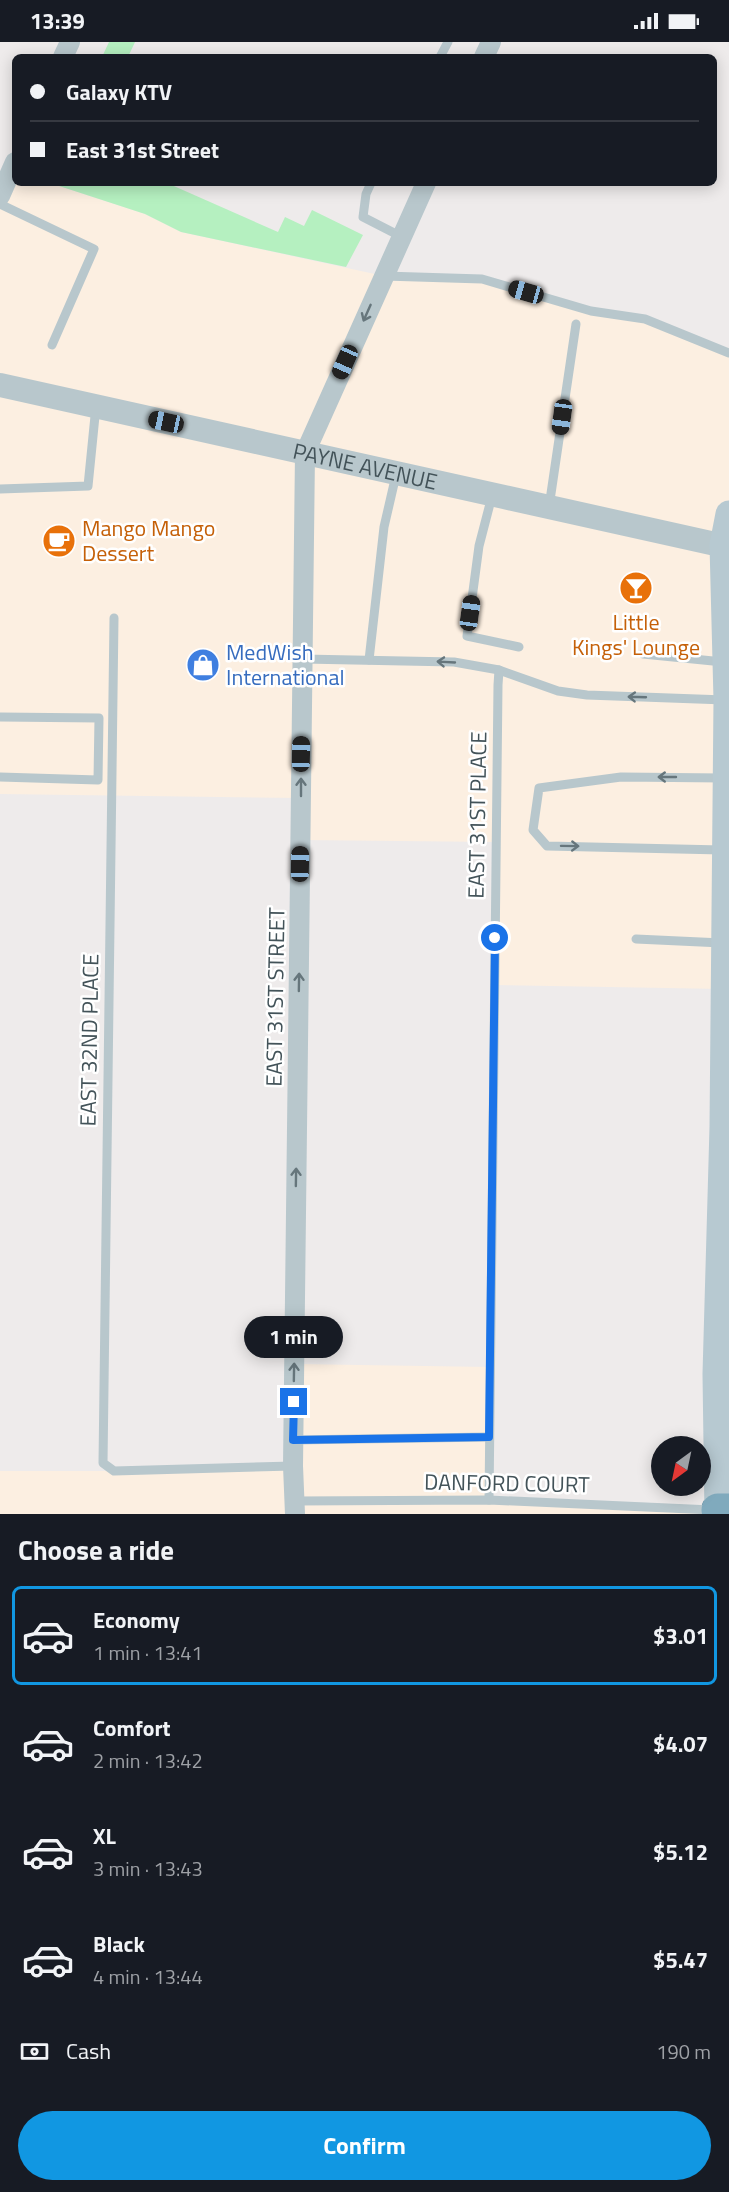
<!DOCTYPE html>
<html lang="en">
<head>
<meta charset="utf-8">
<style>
  :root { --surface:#171b24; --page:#20242c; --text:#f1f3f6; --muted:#9ea1a6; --line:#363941; --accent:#1197e2 }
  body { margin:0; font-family:"Titillium Web",sans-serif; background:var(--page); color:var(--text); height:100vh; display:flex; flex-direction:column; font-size:22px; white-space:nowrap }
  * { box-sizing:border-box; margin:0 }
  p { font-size:20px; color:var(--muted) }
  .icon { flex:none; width:33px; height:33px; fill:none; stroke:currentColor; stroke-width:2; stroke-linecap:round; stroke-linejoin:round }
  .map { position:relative; height:1472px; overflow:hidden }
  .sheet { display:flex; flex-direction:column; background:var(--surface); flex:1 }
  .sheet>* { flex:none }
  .banner { position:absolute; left:12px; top:12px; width:705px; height:132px; border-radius:9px; box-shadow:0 3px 15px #0003; display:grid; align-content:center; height:132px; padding:0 18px; background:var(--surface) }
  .needle { width:39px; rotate:213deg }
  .controls { position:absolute; left:651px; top:1394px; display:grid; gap:12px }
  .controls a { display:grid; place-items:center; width:60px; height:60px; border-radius:50%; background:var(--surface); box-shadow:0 3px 15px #0003; font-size:30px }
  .end { position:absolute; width:27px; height:27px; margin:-14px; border:8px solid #1a73e8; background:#fff; box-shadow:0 0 0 3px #fff }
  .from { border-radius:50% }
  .bubble { position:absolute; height:42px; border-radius:21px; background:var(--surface); box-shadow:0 3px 15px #0003; font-size:20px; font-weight:700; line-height:42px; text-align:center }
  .car { position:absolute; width:18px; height:36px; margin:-18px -9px; border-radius:8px; box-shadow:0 0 4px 2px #0007; background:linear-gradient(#222 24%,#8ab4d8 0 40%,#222 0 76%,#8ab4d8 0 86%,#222 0) }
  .banner b { display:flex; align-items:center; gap:21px; height:57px; font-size:22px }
  .banner b+b { border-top:2px solid var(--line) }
  .banner i { width:15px; height:15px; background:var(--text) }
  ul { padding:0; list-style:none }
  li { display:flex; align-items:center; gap:18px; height:99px; margin:0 12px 9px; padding:0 6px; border:3px solid transparent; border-radius:9px }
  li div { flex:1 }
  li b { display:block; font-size:22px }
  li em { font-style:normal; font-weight:700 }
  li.active { border-color:var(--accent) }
  li>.icon { width:54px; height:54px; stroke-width:1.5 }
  h2 { padding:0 18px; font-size:27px; line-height:72px }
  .pay { display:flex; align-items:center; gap:15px; height:66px; padding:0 18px; font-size:22px }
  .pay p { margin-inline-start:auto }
  .primary-button { display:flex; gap:12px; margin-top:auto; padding:12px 18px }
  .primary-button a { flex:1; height:69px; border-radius:36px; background:var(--accent); color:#fff; font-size:24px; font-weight:700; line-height:69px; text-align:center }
  .status { display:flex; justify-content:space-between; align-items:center; height:42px; padding:0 30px; background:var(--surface); direction:ltr }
  .status svg { height:16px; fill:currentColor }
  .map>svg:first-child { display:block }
  .commercial { fill:#fcefe1 }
  .green { fill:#b5f0c0 }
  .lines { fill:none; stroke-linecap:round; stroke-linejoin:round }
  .motorway-casing { stroke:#6b95a9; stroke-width:34 }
  .service { stroke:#b8c7cc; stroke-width:9 }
  .minor { stroke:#b8c7cc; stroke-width:20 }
  .tertiary { stroke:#b8c7cc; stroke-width:24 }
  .secondary { stroke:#b7c9d1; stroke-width:27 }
  .motorway { stroke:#80aabd; stroke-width:33 }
  .oneway { stroke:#66767c }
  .route { stroke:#1a73e8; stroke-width:8 }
  .labels { text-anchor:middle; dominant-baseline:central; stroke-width:5; stroke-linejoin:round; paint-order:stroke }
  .street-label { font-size:22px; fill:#435359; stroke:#fff }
  .food-label { font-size:22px; fill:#c56008; stroke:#fff; text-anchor:start }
  .shop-label { font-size:22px; fill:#366cbe; stroke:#fff; text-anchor:start }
</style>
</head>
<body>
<div class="status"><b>13:39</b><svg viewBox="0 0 49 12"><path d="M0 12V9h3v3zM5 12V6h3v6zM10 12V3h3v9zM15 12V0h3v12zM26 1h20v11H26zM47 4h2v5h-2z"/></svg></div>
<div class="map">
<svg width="729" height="1472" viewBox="0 0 729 1472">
  <rect width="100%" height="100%" fill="#eeebeb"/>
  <g class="commercial">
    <polygon points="15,141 50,141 145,172 181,190 384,234 482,237 591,269 645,277 729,311 729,1333 724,947 494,943 496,800 301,798 301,756 0,752 0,154"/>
    <polygon points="294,1322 490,1325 489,1458 718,1472 0,1472 0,1429 114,1429 293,1424"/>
  </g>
  <g class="green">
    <polygon points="109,0 135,0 128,15 102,15"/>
    <polygon points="50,141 167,141 278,190 285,175 304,184 312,168 363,193 346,225 181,190 145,172"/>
  </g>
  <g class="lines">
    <defs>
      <polyline id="motorway" points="718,1468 729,1468"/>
    </defs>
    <use href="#motorway" class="motorway-casing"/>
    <g class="service">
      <polyline points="440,15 448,0"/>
      <polyline points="371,141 366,152 363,175 402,195"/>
      <polyline points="0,162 94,207 52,303"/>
      <polyline points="384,234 482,237 591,269 645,277 729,311"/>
      <polyline points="0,447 88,444 96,364"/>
      <polyline points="492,454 479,504 467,594 519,605"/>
      <polyline points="549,465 576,282"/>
      <polyline points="114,576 103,1421 114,1429 293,1424"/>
      <polyline points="643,612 723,620"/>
      <polyline points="303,617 454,620 499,628 558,649 587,653 725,658"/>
      <polyline points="369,618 384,485 396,433"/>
      <polyline points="0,675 99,676 98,738 0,735"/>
      <polyline points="722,808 547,804 533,788 539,746 621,735 723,736"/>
      <polyline points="636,897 722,901"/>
      <polyline points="293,1398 489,1395"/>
      <polyline points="489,1458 498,643 499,628"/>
      <polyline points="295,1459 489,1458 712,1468"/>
    </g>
    <g class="minor">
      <polyline points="63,15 70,0"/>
      <polyline points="484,15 491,0"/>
      <polyline points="0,154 15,120"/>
      <polyline points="295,1472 293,1424 305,411 426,141"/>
    </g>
    <path class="tertiary" id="s1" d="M0,343L729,505"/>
    <polyline class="secondary" points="718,1472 716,1332 723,1085 727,658 723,503 729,472"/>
    <use href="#motorway" class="motorway"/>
  </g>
  <defs><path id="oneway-shaft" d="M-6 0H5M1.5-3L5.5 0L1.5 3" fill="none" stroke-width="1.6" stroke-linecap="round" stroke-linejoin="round" transform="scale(1.5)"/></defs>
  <g class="oneway">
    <use href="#oneway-shaft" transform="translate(367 271) rotate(114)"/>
    <use href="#oneway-shaft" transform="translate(446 620) rotate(-177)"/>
    <use href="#oneway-shaft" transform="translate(637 655) rotate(-178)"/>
    <use href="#oneway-shaft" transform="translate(667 735) rotate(-180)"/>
    <use href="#oneway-shaft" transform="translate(301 745) rotate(-90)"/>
    <use href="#oneway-shaft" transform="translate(570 804) rotate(1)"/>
    <use href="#oneway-shaft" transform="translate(299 940) rotate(-89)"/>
    <use href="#oneway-shaft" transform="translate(296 1135) rotate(-89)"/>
    <use href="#oneway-shaft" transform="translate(294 1330) rotate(-89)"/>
  </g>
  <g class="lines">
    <polyline class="route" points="294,1360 293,1398 489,1395 495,896"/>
  </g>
  <defs>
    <symbol id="cafe-disc" viewBox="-11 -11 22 22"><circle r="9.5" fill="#e8710a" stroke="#fff"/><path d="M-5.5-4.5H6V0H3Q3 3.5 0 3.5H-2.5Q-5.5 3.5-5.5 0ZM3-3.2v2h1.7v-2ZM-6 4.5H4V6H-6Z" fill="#fff"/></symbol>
    <symbol id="bar-disc" viewBox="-11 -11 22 22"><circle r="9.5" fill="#e8710a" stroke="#fff"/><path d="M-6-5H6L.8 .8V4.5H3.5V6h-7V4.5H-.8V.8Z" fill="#fff"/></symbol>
    <symbol id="shop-disc" viewBox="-11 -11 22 22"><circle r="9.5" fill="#3f7fe0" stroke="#fff"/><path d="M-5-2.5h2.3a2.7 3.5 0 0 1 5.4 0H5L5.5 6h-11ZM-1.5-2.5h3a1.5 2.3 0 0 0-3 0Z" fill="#fff"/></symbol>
  </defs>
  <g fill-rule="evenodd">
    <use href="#cafe-disc" x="40" y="480" width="38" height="38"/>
    <use href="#bar-disc" x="617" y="527" width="38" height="38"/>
    <use href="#shop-disc" x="184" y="604" width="38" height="38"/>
  </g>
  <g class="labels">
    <g class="street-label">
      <text stroke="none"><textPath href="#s1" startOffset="374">PAYNE AVENUE</textPath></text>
      <text transform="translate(477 773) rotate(-89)">EAST 31ST PLACE</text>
      <text transform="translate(275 955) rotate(-89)">EAST 31ST STREET</text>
      <text transform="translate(89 998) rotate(-89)">EAST 32ND PLACE</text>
      <text transform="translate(507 1441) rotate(1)">DANFORD COURT</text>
    </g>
    <g class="food-label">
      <text x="82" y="486">Mango Mango<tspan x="82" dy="25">Dessert</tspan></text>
      <text x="636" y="580" text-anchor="middle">Little<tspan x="636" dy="25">Kings' Lounge</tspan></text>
    </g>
    <g class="shop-label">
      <text x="226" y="610">MedWish<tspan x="226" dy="25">International</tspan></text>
    </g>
  </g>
</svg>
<div class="controls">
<a><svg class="needle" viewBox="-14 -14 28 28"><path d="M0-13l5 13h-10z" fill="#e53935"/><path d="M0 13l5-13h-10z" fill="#9ea1a6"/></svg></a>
</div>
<i class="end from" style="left:495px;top:896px"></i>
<i class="end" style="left:294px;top:1360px"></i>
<div class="bubble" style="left:244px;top:1274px;width:99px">1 min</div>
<i class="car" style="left:526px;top:250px;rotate:286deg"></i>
<i class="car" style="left:345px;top:320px;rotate:204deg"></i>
<i class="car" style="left:562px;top:375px;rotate:188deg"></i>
<i class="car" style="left:166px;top:380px;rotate:282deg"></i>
<i class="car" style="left:470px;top:571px;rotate:8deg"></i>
<i class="car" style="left:301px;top:712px;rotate:1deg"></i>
<i class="car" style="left:300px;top:822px;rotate:1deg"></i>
<div class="banner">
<b><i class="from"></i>Galaxy KTV</b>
<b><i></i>East 31st Street</b>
</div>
</div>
<section class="sheet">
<h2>Choose a ride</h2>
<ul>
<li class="active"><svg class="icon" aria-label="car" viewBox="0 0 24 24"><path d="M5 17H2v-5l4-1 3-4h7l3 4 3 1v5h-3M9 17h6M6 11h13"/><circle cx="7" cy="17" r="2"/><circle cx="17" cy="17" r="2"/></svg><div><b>Economy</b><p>1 min · 13:41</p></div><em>$3.01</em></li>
<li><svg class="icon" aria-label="car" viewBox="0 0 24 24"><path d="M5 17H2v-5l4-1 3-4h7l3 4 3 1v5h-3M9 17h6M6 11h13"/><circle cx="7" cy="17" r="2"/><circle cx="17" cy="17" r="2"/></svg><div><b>Comfort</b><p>2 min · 13:42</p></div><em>$4.07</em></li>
<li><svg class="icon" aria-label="car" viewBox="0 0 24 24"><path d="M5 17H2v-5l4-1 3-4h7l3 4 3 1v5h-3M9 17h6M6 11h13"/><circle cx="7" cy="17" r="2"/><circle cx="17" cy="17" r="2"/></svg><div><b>XL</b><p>3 min · 13:43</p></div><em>$5.12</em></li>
<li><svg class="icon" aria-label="car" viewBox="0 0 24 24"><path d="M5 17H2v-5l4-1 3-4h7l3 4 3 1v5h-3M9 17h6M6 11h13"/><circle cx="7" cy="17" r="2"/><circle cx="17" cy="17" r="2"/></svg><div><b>Black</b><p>4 min · 13:44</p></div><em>$5.47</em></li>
</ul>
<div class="pay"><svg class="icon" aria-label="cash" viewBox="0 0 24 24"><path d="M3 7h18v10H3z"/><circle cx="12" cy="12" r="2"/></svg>Cash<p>190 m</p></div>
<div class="primary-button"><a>Confirm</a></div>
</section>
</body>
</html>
